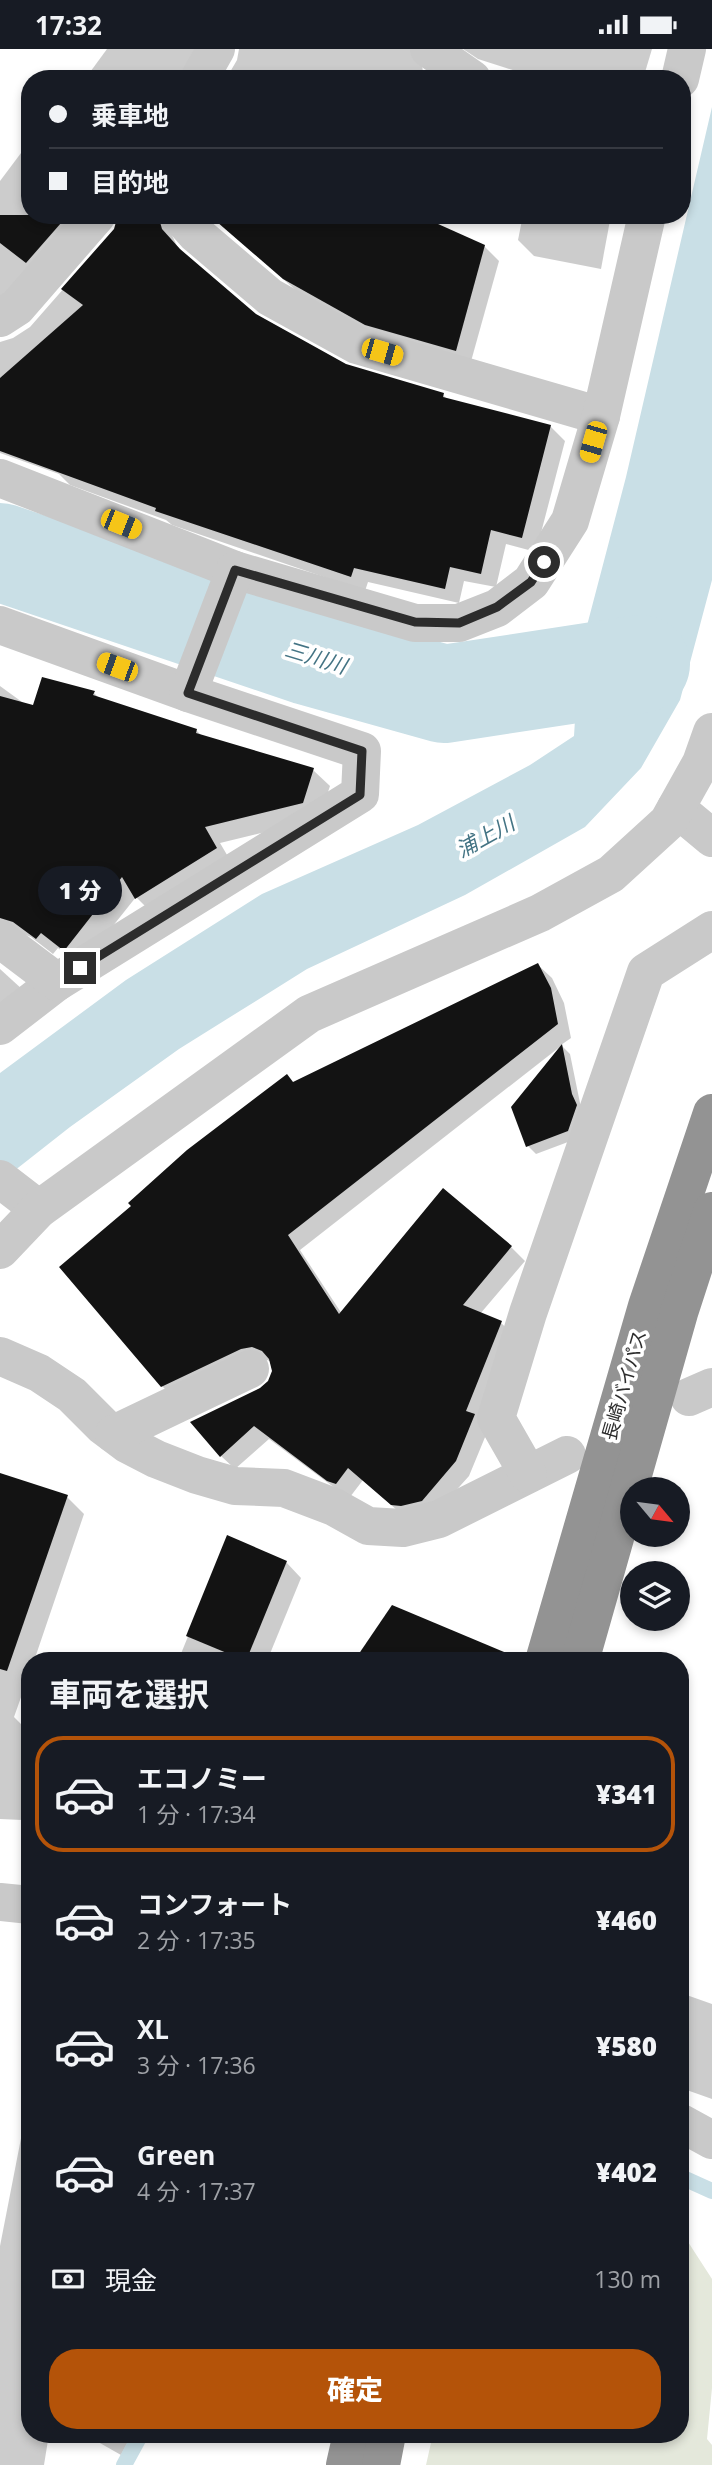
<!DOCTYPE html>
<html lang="ja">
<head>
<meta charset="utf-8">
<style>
  :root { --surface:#171b24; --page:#20242c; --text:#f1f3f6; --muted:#9ea1a6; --line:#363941; --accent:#b45309 }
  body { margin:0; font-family:"Open Sans","Noto Sans JP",sans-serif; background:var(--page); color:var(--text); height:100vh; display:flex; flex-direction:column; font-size:26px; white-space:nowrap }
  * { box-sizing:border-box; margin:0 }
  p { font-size:23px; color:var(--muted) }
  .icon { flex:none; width:38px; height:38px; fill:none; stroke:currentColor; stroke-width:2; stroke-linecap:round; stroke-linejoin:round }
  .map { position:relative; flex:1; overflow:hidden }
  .details { position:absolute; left:21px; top:1603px; width:668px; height:791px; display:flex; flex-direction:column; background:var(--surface); border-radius:28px; box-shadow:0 4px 10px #0003 }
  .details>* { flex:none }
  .top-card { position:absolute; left:21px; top:21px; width:670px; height:154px; border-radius:28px; box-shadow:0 4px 10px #0003; display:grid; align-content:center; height:154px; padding:0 28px; background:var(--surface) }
  .needle { width:46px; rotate:119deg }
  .fabs { position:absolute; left:620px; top:1428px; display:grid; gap:14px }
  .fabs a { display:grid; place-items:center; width:70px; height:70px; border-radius:50%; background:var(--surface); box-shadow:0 4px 10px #0003; font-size:35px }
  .end { position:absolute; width:32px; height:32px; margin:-16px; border:9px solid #2c2c2c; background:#fff; box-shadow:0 0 0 4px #fff }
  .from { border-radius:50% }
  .bubble { position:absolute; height:49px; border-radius:24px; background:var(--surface); box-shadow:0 4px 10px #0003; font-size:23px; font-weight:800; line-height:49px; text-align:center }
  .car { position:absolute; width:21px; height:42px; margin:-21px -10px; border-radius:9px; box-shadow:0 0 5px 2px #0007; background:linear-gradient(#f5c518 24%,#345 0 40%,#f5c518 0 76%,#345 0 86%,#f5c518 0) }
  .top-card b { display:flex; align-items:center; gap:24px; height:66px; font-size:26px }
  .top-card b+b { border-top:2px solid var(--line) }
  .top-card i { width:18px; height:18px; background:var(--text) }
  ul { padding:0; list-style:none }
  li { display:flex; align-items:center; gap:21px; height:116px; margin:0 14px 10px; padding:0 14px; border:4px solid transparent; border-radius:28px }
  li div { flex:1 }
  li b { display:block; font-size:26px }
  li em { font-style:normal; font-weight:800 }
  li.on { border-color:var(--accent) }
  li>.icon { width:63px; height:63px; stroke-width:1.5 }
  h2 { padding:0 28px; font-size:32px; line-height:84px }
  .pay { display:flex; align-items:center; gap:18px; height:77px; padding:0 28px; font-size:26px }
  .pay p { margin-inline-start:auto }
  .primary-button { display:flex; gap:14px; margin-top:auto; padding:14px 28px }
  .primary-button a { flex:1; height:80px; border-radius:28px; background:var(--accent); color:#fff; font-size:28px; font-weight:800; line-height:80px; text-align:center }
  .status { display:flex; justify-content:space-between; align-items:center; height:49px; padding:0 35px; background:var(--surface); direction:ltr }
  .status svg { height:19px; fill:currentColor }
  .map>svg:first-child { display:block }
  .green { fill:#e4e8db }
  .water { fill:#c9dfe6 }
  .shadow { fill:#0003 }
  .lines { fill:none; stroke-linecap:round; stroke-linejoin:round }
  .stream { stroke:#c9dfe6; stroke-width:16 }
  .river { stroke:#c9dfe6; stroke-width:98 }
  .building { fill:#131313 }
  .minor { stroke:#c9c9c9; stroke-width:38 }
  .tertiary { stroke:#c9c9c9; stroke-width:38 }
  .motorway { stroke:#939393; stroke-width:38 }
  .route { stroke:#2c2c2c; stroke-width:9 }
  .labels { text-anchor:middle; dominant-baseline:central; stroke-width:7; stroke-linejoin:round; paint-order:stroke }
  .street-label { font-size:19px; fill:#2c2c2c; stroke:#fff }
  .water-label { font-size:21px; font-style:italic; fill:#447484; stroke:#fff }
</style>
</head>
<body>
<div class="status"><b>17:32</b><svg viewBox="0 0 49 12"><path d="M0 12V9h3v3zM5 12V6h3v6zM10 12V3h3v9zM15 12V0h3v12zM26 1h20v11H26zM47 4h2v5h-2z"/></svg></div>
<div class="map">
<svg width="712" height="2416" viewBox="0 0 712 2416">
  <rect width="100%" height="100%" fill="#fff"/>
  <polygon class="green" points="681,2182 712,2230 712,2339 707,2390 712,2396 712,2416 426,2416 433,2385 681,2385"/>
  <polygon class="water" points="712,58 712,531 680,651 641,719 585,778 465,846 307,920 179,1000 70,1078 0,1133 0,1024 126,931 262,845 418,776 530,716 574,687 579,607 626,428"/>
  <g class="shadow">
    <polygon points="107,0 216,0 197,30 85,30"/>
    <polygon points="239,0 429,0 422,13 423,25 428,30 226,30 237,11"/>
    <polygon points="463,0 652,0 643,30 541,30 478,10"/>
    <polygon points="30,92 30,166 95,166 0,267 0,132"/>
    <polygon points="120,166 178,166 172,186 177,197 186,207 255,266 346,317 443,346 449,352 550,377 565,392 536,503 506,495 496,538 464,532 459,554 368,533 365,542 172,476 166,471 70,436 59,425 0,404 0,293 13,289 30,278 115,181"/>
    <polygon points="210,166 484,197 499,212 470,316 382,290 299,244"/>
    <polygon points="523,166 611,166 601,220 534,207 518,191"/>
    <polygon points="0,637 33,661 94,644 100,650 196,681 203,688 313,721 330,737 319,770 220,794 233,816 153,865 136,848 81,917 58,899 53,905 31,888 20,884 0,893"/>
    <polygon points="538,916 552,929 564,954 571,989 561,996 570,1005 580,1054 584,1065 576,1090 536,1105 528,1097 561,997 300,1201 342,1265 511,1198 525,1212 480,1265 501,1274 515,1287 488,1381 469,1427 435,1465 407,1470 363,1431 350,1448 343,1445 269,1390 235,1420 221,1407 260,1341 269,1334 274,1321 272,1313 267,1311 255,1313 176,1351 162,1337 294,1035"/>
    <polygon points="0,920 23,941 0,969"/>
    <polygon points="0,1444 67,1448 84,1465 34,1612 30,1612 30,1623 14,1668 28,1682 22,1771 0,1770"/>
    <polygon points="228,1489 286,1513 301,1529 267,1612 178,1612"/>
    <polygon points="681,1944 712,1955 712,2050 681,2039"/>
    <polygon points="30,2042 30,2081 23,2075"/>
    <polygon points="23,2079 30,2083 30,2385 49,2385 44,2416 0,2416 0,2197"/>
    <polygon points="84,2385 132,2385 121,2406"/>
  </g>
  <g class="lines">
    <g class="stream">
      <polyline points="681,2128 712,2142"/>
      <polyline points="124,2416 141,2385"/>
    </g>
    <polyline class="river" points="0,503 308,607 444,645 641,615"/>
  </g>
  <g class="building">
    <polygon points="0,166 68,166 26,214 0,194"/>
    <polygon points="118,166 158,166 162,180 180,200 256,265 346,315 444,344 443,348 551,376 522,489 491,481 481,525 450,518 445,540 354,519 351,528 155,462 156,459 0,402 0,329 83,256 61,240 114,180"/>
    <polygon points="209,166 418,166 485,196 456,302 365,276 283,230"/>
    <polygon points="42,628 95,642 93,646 197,680 196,684 314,719 303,754 205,778 217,799 135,850 122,828 64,902 41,884 36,890 13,873 0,869 0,647 33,656"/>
    <polygon points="538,914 551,939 558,975 288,1186 339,1265 443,1139 512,1197 463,1256 502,1272 466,1362 475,1365 456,1412 422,1452 401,1457 391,1456 348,1419 336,1435 327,1432 254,1377 220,1408 190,1373 260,1339 268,1332 272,1322 269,1310 262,1302 252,1298 241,1300 161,1338 59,1218 131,1157 128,1154 187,1101 287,1025 293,1033"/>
    <polygon points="562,995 572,1045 577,1056 568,1082 526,1098 511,1058"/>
    <polygon points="0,1424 68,1446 7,1622 0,1620"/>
    <polygon points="227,1486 287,1512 246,1612 186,1587"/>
    <polygon points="392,1556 523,1611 523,1612 354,1612"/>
  </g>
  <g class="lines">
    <g class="minor">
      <polyline points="429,0 472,30"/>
      <polyline points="199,30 216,0"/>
      <polyline points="680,30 687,0"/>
      <polyline points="179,166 196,185 270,248 357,296 601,367"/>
      <polyline points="0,269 17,258 97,166"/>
      <polyline points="0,429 235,521 415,574 459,574 497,559 531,533 570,472 601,367 647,166"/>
      <polyline points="0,576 188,644 362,702 360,745 57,933 0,977"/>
      <polyline points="188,644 235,521"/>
      <polyline points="676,759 712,789"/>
      <polyline points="0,890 57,933"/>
      <polyline points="0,1130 39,1160"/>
      <polyline points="0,1307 39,1324 72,1346 103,1377 127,1395 156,1410 197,1426 235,1437 284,1439 334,1458 368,1477 403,1479 439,1470 567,1406"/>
      <polyline points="689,1348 712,1338"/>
      <polyline points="114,1385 250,1320"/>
      <polyline points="528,1425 496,1369 528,1264 646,923 712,881"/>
    </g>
    <g class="tertiary">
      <polyline points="0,1201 39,1160 309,965 540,864 611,825 668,773 701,714 712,683"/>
      <polyline points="0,1853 30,1856"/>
      <polyline points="681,2074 712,2091"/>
    </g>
    <g class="motorway">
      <polyline points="544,1612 647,1257 712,1064"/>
      <polyline points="580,1612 679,1264 712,1162"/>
      <polyline points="345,2416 352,2385"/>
      <polyline points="381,2416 387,2385"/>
    </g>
  </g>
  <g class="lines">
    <polyline class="route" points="80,919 360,746 362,702 188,644 235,521 415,573 459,574 497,558 531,533 544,513"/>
  </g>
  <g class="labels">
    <g class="street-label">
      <text transform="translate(624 1336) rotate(-74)">長崎バイパス</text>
    </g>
    <g class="water-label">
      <text transform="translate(316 608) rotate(17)">三川川</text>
      <text transform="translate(485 787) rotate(-29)">浦上川</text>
    </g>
  </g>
</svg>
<div class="fabs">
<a><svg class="needle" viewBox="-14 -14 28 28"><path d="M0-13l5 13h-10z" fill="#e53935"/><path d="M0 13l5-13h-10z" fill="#9ea1a6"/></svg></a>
<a><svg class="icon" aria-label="layers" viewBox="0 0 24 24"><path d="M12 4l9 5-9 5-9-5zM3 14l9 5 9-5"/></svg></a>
</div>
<i class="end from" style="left:544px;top:513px"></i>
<i class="end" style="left:80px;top:919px"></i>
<div class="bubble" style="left:38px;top:817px;width:84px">1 分</div>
<i class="car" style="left:382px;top:303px;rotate:106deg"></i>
<i class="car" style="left:593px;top:393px;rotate:196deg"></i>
<i class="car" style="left:121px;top:475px;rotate:112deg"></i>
<i class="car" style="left:117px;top:618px;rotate:290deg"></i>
<div class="top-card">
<b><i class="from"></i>乗車地</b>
<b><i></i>目的地</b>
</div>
<section class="details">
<h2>車両を選択</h2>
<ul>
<li class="on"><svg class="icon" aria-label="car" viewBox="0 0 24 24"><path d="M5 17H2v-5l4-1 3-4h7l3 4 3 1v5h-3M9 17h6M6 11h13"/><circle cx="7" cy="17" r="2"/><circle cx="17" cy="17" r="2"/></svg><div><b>エコノミー</b><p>1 分 · 17:34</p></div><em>¥341</em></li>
<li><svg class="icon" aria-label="car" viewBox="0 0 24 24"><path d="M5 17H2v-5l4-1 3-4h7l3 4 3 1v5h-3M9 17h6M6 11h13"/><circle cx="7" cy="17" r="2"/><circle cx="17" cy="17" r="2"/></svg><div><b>コンフォート</b><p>2 分 · 17:35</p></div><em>¥460</em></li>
<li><svg class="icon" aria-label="car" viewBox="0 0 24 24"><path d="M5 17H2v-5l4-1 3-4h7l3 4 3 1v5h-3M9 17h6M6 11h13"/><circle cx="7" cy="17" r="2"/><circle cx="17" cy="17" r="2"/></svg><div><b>XL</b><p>3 分 · 17:36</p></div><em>¥580</em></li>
<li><svg class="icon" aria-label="car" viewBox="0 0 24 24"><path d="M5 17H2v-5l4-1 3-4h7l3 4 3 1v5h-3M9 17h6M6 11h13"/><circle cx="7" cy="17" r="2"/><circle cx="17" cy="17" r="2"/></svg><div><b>Green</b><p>4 分 · 17:37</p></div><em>¥402</em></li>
</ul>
<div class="pay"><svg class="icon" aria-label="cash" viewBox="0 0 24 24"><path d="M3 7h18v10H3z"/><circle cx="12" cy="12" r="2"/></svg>現金<p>130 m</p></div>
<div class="primary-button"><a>確定</a></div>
</section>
</div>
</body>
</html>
